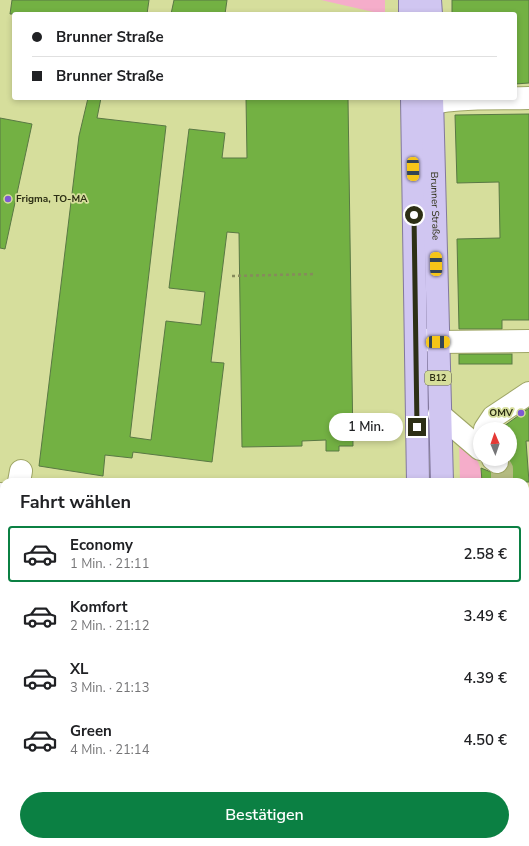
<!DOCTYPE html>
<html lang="de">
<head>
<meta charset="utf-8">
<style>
  :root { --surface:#fff; --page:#f2f2f2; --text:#202124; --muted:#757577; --line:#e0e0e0; --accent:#0b8043 }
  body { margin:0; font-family:"Nunito Sans",sans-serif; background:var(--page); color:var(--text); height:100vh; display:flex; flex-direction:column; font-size:15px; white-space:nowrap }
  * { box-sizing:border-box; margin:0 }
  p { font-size:13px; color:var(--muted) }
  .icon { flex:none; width:22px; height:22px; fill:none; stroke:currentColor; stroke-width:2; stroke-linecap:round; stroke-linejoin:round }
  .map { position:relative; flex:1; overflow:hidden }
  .details { position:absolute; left:0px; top:478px; width:529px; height:368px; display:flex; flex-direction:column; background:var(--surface); border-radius:12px 12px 0 0; box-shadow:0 2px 6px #0003 }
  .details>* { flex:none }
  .top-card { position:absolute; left:12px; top:12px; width:505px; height:88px; border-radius:4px; box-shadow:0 2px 6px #0003; display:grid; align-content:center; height:88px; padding:0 20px; background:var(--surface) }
  .needle { width:26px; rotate:358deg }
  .fabs { position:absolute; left:473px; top:422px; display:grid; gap:8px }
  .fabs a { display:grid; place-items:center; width:44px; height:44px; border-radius:50%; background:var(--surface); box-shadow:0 2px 6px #0003; font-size:20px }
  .end { position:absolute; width:18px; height:18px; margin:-9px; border:5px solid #2d2f15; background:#fff; box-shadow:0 0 0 2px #fff }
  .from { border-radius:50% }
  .bubble { position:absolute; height:28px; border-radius:14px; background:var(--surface); box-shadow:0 2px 6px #0003; font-size:13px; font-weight:600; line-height:28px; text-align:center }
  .car { position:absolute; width:12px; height:24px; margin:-12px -6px; border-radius:5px; box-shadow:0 0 3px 1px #0007; background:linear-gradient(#f5c518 24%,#345 0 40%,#f5c518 0 76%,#345 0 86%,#f5c518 0) }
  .top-card b { display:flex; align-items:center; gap:14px; height:38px; font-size:15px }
  .top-card b+b { border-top:1px solid var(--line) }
  .top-card i { width:10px; height:10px; background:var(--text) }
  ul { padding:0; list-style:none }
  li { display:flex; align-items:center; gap:12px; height:56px; margin:0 8px 6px; padding:0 12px; border:2px solid transparent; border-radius:4px }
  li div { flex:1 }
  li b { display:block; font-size:15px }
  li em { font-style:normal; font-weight:600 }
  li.active { border-color:var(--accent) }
  li>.icon { width:36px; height:36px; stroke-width:1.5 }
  h2 { padding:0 20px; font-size:18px; line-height:48px }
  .button { display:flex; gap:8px; margin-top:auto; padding:8px 20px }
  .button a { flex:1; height:46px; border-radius:24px; background:var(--accent); color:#fff; font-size:16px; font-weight:600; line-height:46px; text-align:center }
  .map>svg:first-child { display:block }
  .green { fill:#f5adca }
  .forest { fill:#db669b }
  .building { fill:#73b143; stroke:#597844 }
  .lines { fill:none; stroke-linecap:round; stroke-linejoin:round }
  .minor-tunnel { stroke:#b4bb81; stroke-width:22; stroke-dasharray:22 11; stroke-linecap:butt }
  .minor-casing { stroke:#9fa666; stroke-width:24 }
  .major-casing { stroke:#82789e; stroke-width:24 }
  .path { stroke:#868b5c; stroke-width:2.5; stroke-dasharray:3 3; stroke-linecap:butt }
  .minor { stroke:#fff; stroke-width:22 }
  .major { stroke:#d0c6f1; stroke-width:22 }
  .route { stroke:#2d2f15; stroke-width:5 }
  .poi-dot { fill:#7e59d3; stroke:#d6de9c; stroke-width:1.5 }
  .labels { text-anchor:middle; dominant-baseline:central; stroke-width:3.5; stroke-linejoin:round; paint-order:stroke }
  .shield { fill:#d6de9c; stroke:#60643e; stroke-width:1 }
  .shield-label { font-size:9px; font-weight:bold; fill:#2d2f15 }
  .poi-label { font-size:10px; font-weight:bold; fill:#2d2f15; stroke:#d6de9c; text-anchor:start }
  .street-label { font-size:10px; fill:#2d2f15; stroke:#d6de9c }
</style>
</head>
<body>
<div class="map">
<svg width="529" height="846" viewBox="0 0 529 846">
  <rect width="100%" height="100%" fill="#d6de9c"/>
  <g class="green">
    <polygon points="321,0 385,0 385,14 382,14"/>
    <path d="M459,441C475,455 481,460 482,482H460Z"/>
    <rect x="464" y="842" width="22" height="4"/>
  </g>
  <polygon class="forest" points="525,784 529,785 529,816 525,816"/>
  <g class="building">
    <polygon points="12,0 149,0 147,14 10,14"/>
    <polygon points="174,0 227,0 225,14 171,14"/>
    <polygon points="452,0 529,0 529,83 515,84 515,14 452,14"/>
    <polygon points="88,98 101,98 97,118 166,126 130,437 151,440 166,321 201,325 205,292 169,288 189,129 225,133 222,158 247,158 246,98 348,98 353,446 339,446 339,451 326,451 326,440 302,441 302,446 242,447 239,233 227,232 211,362 224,363 212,462 133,452 132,458 105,455 103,476 39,466 79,136"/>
    <polygon points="529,114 529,320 502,320 502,329 459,329 457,239 500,238 499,182 457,183 455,115"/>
    <polygon points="0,118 32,124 5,249 0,248"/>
    <rect x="459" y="354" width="53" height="10"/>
    <polygon points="529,408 529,441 526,441 529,482 482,482 481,468 496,474 502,473 507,469 510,459 510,429 500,429"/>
  </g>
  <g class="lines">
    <polyline class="minor-tunnel" points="497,462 502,469 502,482"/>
    <defs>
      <g id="minor">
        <path d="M415,107C452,96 491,99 529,98"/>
        <polyline points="421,339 438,342 529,341"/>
        <polyline points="439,414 480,449"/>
        <polyline points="485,429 493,417 529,393"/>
        <polyline points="493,459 497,462"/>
        <polyline points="19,482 21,471"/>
        <polyline points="0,494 4,495"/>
        <polyline points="525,568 529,569"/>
        <polyline points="0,695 4,696"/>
        <polyline points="525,766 529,767"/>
      </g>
      <g id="major">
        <polyline points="410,0 410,14"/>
        <polyline points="430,0 431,14"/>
        <polyline points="412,98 418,482"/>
        <path id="s1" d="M432,98L442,482"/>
        <polyline points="420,846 420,842"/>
        <polyline points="443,846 443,842"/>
      </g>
    </defs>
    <use href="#minor" class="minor-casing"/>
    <use href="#major" class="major-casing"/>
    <polyline class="path" points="232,276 316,274"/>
    <use href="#minor" class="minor"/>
    <use href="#major" class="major"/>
  </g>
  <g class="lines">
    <polyline class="route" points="414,215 417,427"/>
  </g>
  <g class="poi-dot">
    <circle cx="8" cy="199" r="4"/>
    <circle cx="521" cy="413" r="4"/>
  </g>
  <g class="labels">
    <rect class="shield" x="425" y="371" width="26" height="14" rx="3"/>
    <g class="shield-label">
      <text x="438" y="378">B12</text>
    </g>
    <g class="poi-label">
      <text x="16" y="199">Frigma, TO-MA</text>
      <text x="513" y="413" text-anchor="end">OMV</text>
    </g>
    <g class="street-label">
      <text stroke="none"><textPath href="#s1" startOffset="108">Brunner Straße</textPath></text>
    </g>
  </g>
</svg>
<div class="fabs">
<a><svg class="needle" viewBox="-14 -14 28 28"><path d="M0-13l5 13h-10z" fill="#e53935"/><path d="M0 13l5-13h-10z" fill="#757577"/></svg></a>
</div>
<i class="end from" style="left:414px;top:215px"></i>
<i class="end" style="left:417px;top:427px"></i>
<div class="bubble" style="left:329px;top:413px;width:74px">1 Min.</div>
<i class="car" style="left:413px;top:169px;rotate:179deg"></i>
<i class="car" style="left:436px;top:264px;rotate:359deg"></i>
<i class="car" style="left:438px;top:342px;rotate:89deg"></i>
<div class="top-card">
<b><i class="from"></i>Brunner Straße</b>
<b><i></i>Brunner Straße</b>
</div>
<section class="details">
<h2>Fahrt wählen</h2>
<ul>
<li class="active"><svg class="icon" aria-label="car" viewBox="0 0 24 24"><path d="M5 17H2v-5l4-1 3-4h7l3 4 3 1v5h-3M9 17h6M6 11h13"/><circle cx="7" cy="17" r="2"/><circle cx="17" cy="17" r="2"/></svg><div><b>Economy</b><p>1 Min. · 21:11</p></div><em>2.58 €</em></li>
<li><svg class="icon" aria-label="car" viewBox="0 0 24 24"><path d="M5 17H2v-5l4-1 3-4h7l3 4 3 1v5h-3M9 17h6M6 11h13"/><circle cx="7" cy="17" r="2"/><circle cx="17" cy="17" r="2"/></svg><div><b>Komfort</b><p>2 Min. · 21:12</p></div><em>3.49 €</em></li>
<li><svg class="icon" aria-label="car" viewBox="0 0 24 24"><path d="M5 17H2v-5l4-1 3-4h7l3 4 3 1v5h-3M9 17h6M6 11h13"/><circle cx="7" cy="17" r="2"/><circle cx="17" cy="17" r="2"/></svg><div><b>XL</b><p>3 Min. · 21:13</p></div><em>4.39 €</em></li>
<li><svg class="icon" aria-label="car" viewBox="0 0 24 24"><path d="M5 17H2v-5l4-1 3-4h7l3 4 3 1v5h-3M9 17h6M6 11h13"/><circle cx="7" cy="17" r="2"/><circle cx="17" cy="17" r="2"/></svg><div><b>Green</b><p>4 Min. · 21:14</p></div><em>4.50 €</em></li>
</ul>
<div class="button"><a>Bestätigen</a></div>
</section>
</div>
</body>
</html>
